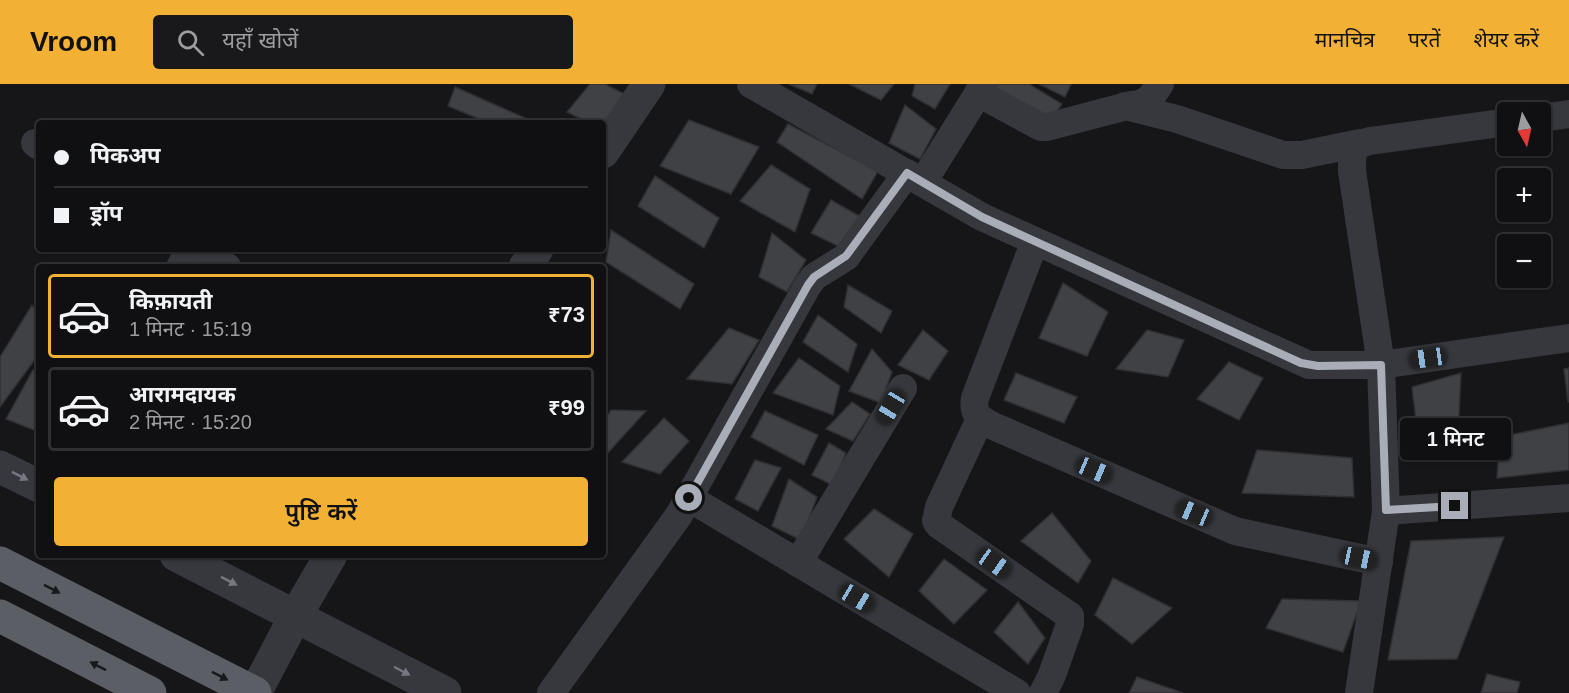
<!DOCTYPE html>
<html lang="hi">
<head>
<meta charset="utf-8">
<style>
  :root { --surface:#101012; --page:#19191b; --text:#f1f3f6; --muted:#9c9d9f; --line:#303032; --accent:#f2b134 }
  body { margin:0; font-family:Arial,"Noto Sans Devanagari",sans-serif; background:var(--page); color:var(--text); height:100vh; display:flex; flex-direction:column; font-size:22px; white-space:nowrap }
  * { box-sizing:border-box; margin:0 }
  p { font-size:20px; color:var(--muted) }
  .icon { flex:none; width:33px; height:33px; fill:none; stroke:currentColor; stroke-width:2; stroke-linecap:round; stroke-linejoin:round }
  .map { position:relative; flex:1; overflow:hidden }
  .drawer { position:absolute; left:36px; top:180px; width:570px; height:294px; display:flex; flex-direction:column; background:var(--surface); border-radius:6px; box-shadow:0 2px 4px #0004,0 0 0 2px var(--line) }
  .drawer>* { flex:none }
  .top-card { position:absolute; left:36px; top:36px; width:570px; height:132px; border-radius:6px; box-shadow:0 2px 4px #0004,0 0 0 2px var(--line); display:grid; align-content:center; height:132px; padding:0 18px; background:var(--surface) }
  .needle { width:39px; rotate:172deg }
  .buttons { position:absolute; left:1497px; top:18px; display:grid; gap:12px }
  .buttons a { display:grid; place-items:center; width:54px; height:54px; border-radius:6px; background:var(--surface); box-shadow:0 2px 4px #0004,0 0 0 2px var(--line); font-size:30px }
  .end { position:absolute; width:27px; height:27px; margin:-14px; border:8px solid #a8adb8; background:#111; box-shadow:0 0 0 3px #111 }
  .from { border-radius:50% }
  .bubble { position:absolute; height:42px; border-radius:6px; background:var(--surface); box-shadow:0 2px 4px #0004,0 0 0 2px var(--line); font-size:20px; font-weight:600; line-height:42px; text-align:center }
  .car { position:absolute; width:18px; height:36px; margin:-18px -9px; border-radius:8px; box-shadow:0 0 4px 2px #0007; background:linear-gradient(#222 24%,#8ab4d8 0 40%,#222 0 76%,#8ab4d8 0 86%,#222 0) }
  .top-card b { display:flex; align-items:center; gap:21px; height:57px; font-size:22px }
  .top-card b+b { border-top:2px solid var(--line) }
  .top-card i { width:15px; height:15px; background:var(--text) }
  ul { padding:10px 0 0; list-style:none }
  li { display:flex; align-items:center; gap:18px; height:84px; margin:0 12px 9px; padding:0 6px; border:3px solid var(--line); border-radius:6px }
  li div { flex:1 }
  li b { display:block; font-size:22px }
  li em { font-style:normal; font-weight:600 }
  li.on { border-color:var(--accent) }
  li>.icon { width:54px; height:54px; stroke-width:1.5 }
  .button { display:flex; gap:12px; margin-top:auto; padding:12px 18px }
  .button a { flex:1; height:69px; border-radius:6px; background:var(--accent); color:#111; font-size:24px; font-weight:600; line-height:69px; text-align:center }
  header { display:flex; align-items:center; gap:36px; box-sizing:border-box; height:84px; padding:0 30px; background:var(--accent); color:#111 }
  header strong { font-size:28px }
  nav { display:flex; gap:33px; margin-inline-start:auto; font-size:21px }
  .search { width:420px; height:54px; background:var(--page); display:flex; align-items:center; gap:15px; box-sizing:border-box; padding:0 21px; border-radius:6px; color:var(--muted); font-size:22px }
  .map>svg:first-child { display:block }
  .building { fill:#404145; stroke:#303034; stroke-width:1.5 }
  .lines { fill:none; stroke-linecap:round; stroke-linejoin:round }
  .minor { stroke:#37383d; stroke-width:28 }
  .tertiary { stroke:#37383d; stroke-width:33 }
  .trunk { stroke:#5b5e65; stroke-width:33 }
  .oneway { fill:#757881 }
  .oneway2 { fill:#18191b }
  .route { stroke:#a8adb8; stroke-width:8 }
</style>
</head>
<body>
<header>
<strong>Vroom</strong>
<div class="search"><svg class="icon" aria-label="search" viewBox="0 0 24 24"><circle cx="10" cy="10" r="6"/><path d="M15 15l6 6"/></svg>यहाँ खोजें</div>
<nav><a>मानचित्र</a><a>परतें</a><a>शेयर करें</a></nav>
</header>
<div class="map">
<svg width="1569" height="609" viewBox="0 0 1569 609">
  <rect width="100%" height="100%" fill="#161618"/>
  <g class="building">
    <polygon points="590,0 605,0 628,12 603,39 589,39 567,28"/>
    <polygon points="789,0 817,0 812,10"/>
    <polygon points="849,0 894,0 881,16"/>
    <polygon points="915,0 950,0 935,25 912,12"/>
    <polygon points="998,0 1029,0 1062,20 1051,35 994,7"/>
    <polygon points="1039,0 1071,0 1065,13"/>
    <polygon points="455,3 525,34 524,39 489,39 448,22"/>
    <polygon points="905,21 936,45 920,75 889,59"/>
    <polygon points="689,36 759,63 731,110 660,82"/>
    <polygon points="788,40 878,87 862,115 777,58"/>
    <polygon points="771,81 810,105 795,148 740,117"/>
    <polygon points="655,92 719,134 704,164 638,122"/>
    <polygon points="831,116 861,133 840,163 811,149"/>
    <polygon points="611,146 694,200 680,225 606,178"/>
    <polygon points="772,149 806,176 787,208 759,193"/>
    <polygon points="1063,199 1108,228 1087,272 1039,254"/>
    <polygon points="848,201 892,227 881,249 844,223"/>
    <polygon points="32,221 39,230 39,270 0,323 0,273"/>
    <polygon points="818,231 857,260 848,288 803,258"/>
    <polygon points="729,244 759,256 732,300 687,295"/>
    <polygon points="923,246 948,267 929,296 898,281"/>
    <polygon points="1147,246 1184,256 1168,293 1116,285"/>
    <polygon points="872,265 892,288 881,319 849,307"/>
    <polygon points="799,274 840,302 833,331 773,309"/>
    <polygon points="1229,278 1263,294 1239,336 1197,315"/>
    <polygon points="1569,284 1569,317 1568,318 1564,285"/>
    <polygon points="33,286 39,288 39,348 6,335"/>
    <polygon points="1016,289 1077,313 1064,339 1004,316"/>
    <polygon points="1461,289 1458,351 1419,363 1412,303"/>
    <polygon points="852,318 870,330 853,357 826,345"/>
    <polygon points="611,326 646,327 603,374 603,338"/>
    <polygon points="765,327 818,351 804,381 751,353"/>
    <polygon points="664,334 689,357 660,390 622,378"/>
    <polygon points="1569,339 1569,386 1497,394 1500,353"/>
    <polygon points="829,359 846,369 832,401 812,391"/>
    <polygon points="1257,366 1352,374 1354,413 1242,409"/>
    <polygon points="755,376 781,384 758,427 735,415"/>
    <polygon points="789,395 817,413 801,456 772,442"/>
    <polygon points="874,425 913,450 889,493 844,455"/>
    <polygon points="1052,429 1091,477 1078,499 1021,457"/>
    <polygon points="1504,453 1457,575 1388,576 1411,457"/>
    <polygon points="944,475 987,506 954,540 919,507"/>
    <polygon points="1113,494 1172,524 1132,560 1095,531"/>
    <polygon points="1282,515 1361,517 1343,568 1266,544"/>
    <polygon points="1018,518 1045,554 1028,580 994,548"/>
    <polygon points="1487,590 1520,598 1517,609 1481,609"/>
    <polygon points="1137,593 1183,609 1129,609"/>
  </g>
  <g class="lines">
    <g class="minor">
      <polyline points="751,0 982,133 1309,281 1381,281 1569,254"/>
      <path d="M978,9L1041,43H1047L1131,21C1147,20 1152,13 1160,0"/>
      <polyline points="1125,22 1177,35 1283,71 1302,71 1360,59"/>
      <polyline points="1540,34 1569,30"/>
      <polyline points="35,59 39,62"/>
      <polyline points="923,98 984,0"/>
      <path d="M1035,157L975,314C972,331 980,335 993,342L1235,447L1379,478"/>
      <polyline points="200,165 227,183"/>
      <polyline points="180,183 190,165"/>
      <polyline points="980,335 939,423 936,437 939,441 1070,532 1070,540 1052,591 1043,609"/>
      <polyline points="689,414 1017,609"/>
      <polyline points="1386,427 1569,414"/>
      <polyline points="798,479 903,304"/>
      <polyline points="551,609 679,431 808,201 814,193 846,173 907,89"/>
      <path d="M1359,609L1386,427L1381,281L1352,87C1352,70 1351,61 1370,57L1508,38"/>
    </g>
    <g class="tertiary">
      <polyline points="603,68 649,0"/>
      <polyline points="525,183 537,165"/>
      <polyline points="0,383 39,402"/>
      <polyline points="176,471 445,609"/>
      <polyline points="255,609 296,531 331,471"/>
    </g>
    <g class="trunk">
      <polyline points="0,479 255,609"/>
      <polyline points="0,532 150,609"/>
    </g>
  </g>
  <defs><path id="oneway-solid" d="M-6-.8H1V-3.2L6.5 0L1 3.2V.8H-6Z" transform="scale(1.5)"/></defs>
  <g class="oneway">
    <use href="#oneway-solid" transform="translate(20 392) rotate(27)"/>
    <use href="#oneway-solid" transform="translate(229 497) rotate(27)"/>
    <use href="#oneway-solid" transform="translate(402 587) rotate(28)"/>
  </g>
  <g class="oneway2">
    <use href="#oneway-solid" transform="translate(52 505) rotate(27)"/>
    <use href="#oneway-solid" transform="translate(98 582) rotate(-153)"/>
    <use href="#oneway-solid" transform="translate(220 592) rotate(27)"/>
  </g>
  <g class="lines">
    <polyline class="route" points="689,414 808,201 814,193 846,172 907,89 982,133 1301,279 1318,282 1381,281 1386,426 1455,422"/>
  </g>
</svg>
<div class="buttons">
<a><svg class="needle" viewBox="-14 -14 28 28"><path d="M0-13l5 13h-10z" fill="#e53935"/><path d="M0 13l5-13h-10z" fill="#9c9d9f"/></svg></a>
<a>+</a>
<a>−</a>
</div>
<i class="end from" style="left:689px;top:414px"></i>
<i class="end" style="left:1455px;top:422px"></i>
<div class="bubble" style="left:1400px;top:334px;width:111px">1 मिनट</div>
<i class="car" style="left:1428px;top:274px;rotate:262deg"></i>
<i class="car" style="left:891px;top:323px;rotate:211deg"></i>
<i class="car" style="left:1094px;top:386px;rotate:113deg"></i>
<i class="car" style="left:1194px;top:429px;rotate:293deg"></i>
<i class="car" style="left:1359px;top:474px;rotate:102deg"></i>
<i class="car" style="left:994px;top:479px;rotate:125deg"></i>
<i class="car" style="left:857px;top:514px;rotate:121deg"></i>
<div class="top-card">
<b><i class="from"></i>पिकअप</b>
<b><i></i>ड्रॉप</b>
</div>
<section class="drawer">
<ul>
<li class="on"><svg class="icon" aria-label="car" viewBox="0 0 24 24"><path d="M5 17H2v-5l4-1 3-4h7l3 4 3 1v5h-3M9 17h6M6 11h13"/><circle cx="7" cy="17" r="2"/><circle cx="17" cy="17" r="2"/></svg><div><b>किफ़ायती</b><p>1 मिनट · 15:19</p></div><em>₹73</em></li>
<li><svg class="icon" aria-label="car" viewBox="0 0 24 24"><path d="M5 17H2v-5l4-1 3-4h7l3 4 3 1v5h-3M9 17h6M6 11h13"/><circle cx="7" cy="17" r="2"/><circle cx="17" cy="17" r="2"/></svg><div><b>आरामदायक</b><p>2 मिनट · 15:20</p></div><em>₹99</em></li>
</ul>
<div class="button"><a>पुष्टि करें</a></div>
</section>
</div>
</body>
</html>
